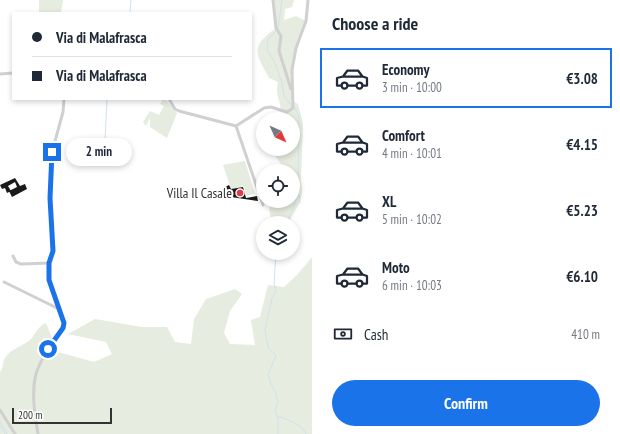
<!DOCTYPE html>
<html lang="en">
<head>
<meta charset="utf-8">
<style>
  :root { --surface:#fff; --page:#f2f2f3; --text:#1f2937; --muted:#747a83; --line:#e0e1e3; --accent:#1a73e8 }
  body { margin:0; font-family:"PT Sans Narrow",sans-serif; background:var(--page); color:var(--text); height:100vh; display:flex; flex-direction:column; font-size:15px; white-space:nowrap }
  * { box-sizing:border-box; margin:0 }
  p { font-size:13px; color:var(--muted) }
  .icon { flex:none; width:22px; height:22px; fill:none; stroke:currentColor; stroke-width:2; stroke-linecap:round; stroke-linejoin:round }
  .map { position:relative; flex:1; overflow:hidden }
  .panel { display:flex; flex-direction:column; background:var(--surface); width:308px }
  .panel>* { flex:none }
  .top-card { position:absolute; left:12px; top:12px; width:240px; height:88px; border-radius:0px; box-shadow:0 2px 6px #0003; display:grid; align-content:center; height:88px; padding:0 20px; background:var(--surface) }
  .needle { width:26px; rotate:135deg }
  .buttons { position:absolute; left:256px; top:112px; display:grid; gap:8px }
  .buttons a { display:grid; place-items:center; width:44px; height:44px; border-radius:50%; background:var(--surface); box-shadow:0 2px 6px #0003; font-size:20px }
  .scale { position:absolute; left:12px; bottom:10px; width:100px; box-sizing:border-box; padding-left:4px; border:2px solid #333; border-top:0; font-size:11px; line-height:14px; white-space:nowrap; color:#333; -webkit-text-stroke:3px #fff; paint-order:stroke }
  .end { position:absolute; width:18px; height:18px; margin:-9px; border:5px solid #1a73e8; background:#fff; box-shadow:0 0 0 2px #fff }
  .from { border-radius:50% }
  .bubble { position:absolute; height:28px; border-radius:14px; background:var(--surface); box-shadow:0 2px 6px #0003; font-size:13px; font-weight:800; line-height:28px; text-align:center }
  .top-card b { display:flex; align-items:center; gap:14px; height:38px; font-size:15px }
  .top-card b+b { border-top:1px solid var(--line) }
  .top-card i { width:10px; height:10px; background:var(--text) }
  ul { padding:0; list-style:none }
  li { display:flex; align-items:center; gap:12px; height:60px; margin:0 8px 6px; padding:0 12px; border:2px solid transparent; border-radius:0px }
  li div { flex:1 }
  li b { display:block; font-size:15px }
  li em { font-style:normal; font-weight:800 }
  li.selected { border-color:var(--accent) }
  li>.icon { width:36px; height:36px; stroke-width:1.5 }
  h2 { padding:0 20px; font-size:18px; line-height:48px }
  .pay { display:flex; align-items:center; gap:10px; height:44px; padding:0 20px; font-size:15px }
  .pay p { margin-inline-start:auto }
  .action { display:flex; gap:8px; margin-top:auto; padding:8px 20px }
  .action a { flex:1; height:46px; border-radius:24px; background:var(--accent); color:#fff; font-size:16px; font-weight:800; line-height:46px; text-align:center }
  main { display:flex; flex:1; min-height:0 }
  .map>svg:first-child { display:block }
  .green { fill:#e6ecdf }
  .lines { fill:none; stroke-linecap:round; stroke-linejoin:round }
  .stream { stroke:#cfe2ee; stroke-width:1 }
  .building { fill:#1a1a1a }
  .street { stroke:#d0d0d0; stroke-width:3 }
  .route { stroke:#1a73e8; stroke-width:5 }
  .poi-dot { fill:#e63946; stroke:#fff; stroke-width:1.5 }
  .labels { text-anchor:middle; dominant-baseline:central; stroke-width:4; stroke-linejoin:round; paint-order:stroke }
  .poi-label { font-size:14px; fill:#333; stroke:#fff; text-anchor:end }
</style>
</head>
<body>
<main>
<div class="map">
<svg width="312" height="434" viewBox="0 0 312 434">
  <rect width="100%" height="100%" fill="#fff"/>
  <g class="green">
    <polygon points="39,0 63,0 61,13 39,13"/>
    <path d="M273,0H294L292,7L285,9L284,20L296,16L306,21L299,39L292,70L293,101L298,104L303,123L301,182C305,201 296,207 289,223H272L269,209L272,201H293V171H275L281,164L276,157L274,149H293V119H280C284,104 274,97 278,82L269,78C255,52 250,47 276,28Z"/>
    <polygon points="163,99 167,101 177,113 167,138 150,127 150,118 146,126 143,122 150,111 159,115 164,106 160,104"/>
    <polygon points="245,161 255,194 246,196 244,186 231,189 223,165"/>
    <path d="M312,257V434H0V372C4,368 2,362 5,358C11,348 24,346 31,339C37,332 36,328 46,323L58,352L94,362L112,354L106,342L68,334L95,319L142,327H167L175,342L191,344L194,319L206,299L235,289L242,294L230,311L224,333L230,344L255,345L251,320L260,317L268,285L284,287L297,275Z"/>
  </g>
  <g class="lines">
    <g class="stream">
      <polyline points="130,13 131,0"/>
      <polyline points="278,29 282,0"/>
      <polyline points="276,31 268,39 267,50 274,61 282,83 284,96 292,106"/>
      <polyline points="105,140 107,99"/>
      <polyline points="299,195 300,203"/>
      <polyline points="287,223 298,195 299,116 295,108"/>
      <polyline points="276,253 274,284 276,290 272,298 265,330 268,348 276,355 268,375 271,384 276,393 278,403 275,410 278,419 278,434"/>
      <path d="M278,416C288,420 302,424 306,434"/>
      <polyline points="0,421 7,434"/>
      <polyline points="0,425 5,434"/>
    </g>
  </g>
  <g class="building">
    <polygon points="15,178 20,186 25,184 27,189 12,197 9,191 17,187 15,182 8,186 11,191 7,193 5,188 2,189 0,185"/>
    <polygon points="229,185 231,189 243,187 246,198 257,196 258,201 231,197 227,195 225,187"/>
  </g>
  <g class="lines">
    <g class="street">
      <polyline points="273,0 276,28 281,36 279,51 291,89"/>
      <polyline points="0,74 13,73"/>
      <polyline points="169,99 175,109 179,111 236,126"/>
      <polyline points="236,126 264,108 271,107 287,112 293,108 292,70 296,48 306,21 308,0"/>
      <polyline points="236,126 263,205"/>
      <polyline points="13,256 16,262 21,264 49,263"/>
      <polyline points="4,282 59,309"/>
      <polyline points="0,410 15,434"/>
      <path d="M38,434C35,415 31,393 36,374C41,357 53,343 63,328L64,323L49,279V263L53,251L50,198L52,152L63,112L64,99"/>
    </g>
  </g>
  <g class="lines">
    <polyline class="route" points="48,349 63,328 64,323 49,280 49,263 53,251 50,198 52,152"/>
  </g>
  <circle class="poi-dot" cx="240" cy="193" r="4"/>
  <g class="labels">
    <g class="poi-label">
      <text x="232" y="193">Villa Il Casale</text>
    </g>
  </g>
</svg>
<div class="buttons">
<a><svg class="needle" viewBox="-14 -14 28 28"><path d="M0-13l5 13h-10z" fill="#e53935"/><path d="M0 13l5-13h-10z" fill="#747a83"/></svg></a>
<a><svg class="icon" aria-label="locate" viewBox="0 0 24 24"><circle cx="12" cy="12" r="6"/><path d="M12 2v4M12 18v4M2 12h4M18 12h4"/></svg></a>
<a><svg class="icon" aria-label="layers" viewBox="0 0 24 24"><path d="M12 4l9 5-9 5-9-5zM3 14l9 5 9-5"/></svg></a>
</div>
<div class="scale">200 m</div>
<i class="end from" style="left:48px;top:349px"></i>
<i class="end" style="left:52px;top:152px"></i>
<div class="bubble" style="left:66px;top:138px;width:66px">2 min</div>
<div class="top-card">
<b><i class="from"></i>Via di Malafrasca</b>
<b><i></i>Via di Malafrasca</b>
</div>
</div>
<section class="panel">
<h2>Choose a ride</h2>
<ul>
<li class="selected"><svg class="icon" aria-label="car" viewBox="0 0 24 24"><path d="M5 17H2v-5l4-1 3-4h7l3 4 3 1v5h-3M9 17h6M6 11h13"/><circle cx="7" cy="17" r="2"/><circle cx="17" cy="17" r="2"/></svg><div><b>Economy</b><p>3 min · 10:00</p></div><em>€3.08</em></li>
<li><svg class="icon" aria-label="car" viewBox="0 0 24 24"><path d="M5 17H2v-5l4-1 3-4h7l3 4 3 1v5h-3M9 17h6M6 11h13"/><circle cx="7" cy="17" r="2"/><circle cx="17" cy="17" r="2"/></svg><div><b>Comfort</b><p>4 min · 10:01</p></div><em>€4.15</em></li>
<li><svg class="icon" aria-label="car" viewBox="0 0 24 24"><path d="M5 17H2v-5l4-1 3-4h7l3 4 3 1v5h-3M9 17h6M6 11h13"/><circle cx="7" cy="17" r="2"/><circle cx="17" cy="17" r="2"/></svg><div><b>XL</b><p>5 min · 10:02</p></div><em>€5.23</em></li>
<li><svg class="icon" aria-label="car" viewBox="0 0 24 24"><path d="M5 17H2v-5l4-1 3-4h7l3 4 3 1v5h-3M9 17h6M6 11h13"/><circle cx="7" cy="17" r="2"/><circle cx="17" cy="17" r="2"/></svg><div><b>Moto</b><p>6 min · 10:03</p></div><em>€6.10</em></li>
</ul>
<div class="pay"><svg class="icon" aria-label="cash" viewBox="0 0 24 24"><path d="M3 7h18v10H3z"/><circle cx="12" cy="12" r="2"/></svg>Cash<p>410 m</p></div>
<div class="action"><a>Confirm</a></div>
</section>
</main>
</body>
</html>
